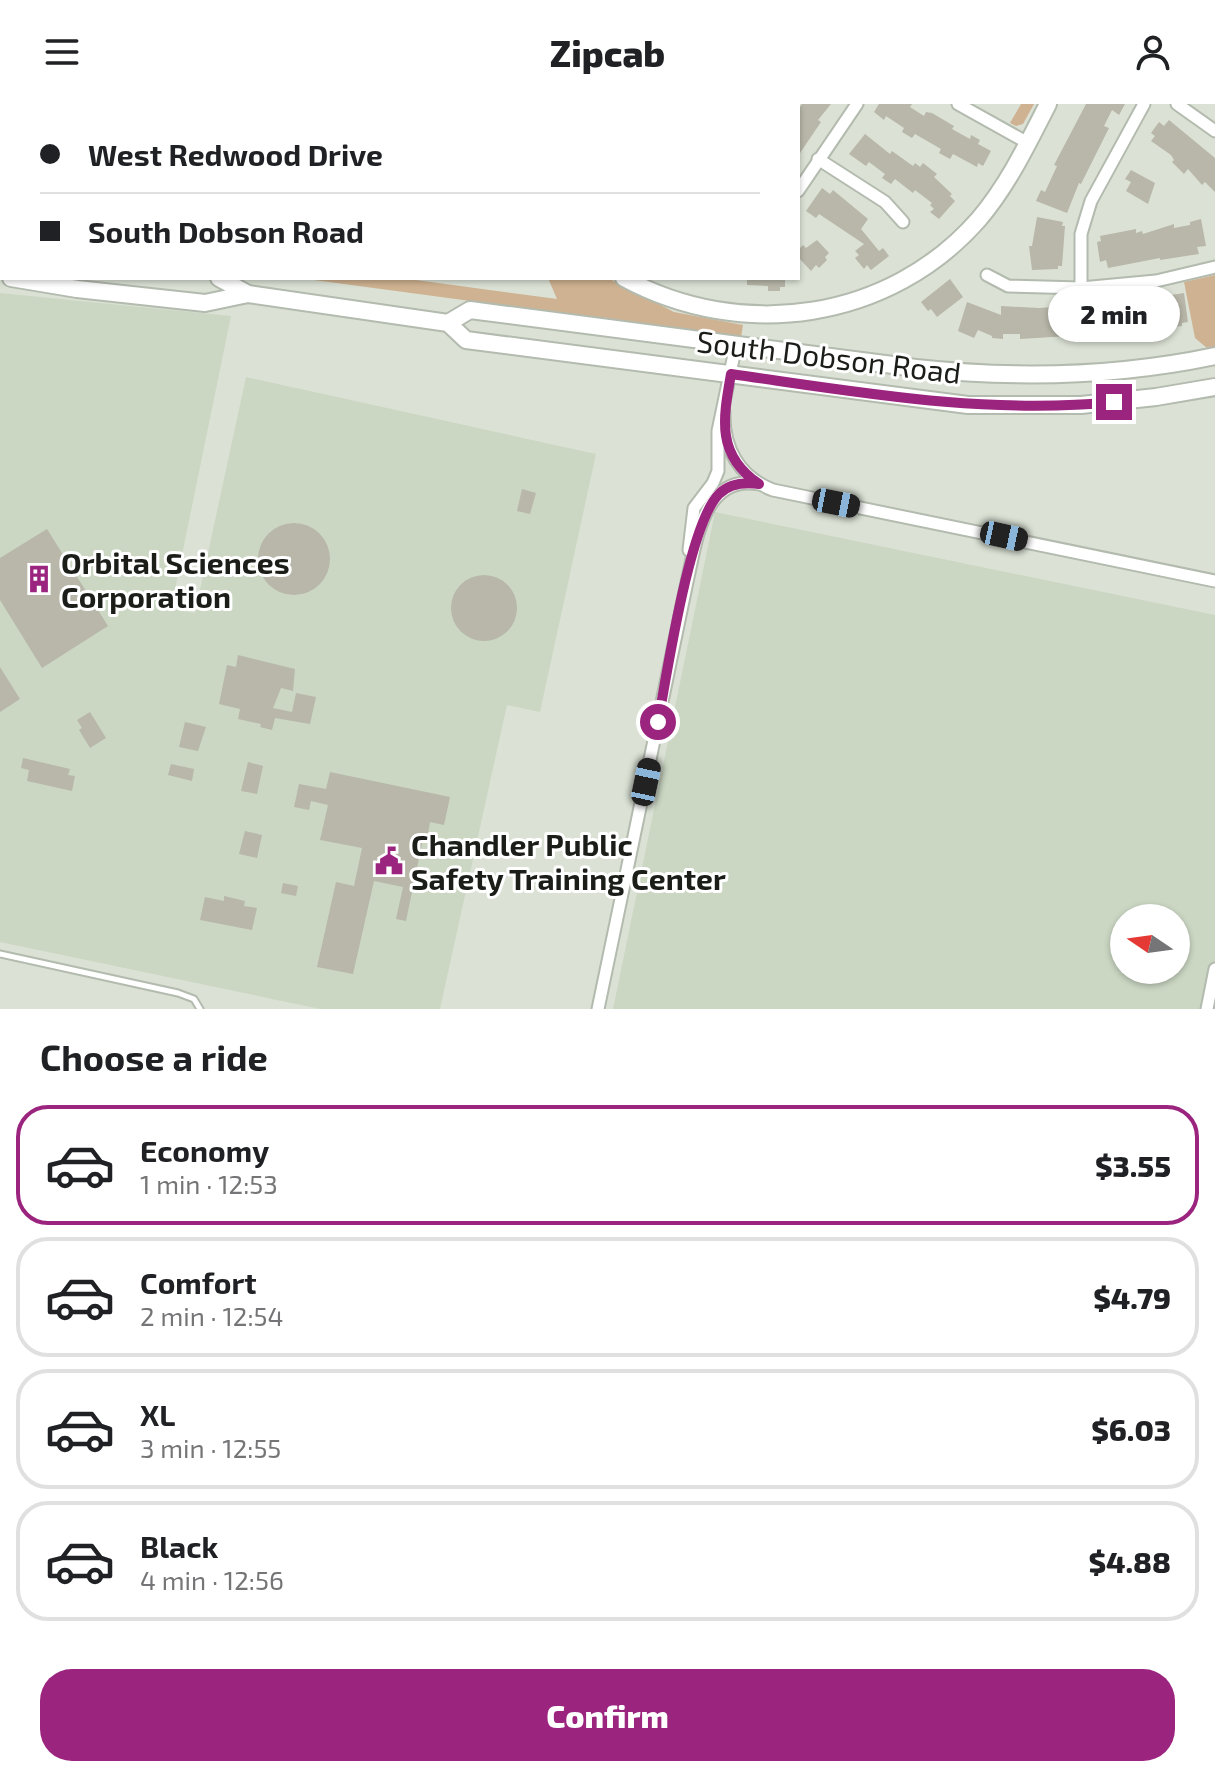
<!DOCTYPE html>
<html lang="en">
<head>
<meta charset="utf-8">
<style>
  :root { --surface:#fff; --page:#f6f6f6; --text:#202124; --muted:#757577; --line:#e0e0e0; --accent:#9b247f }
  body { margin:0; font-family:"Exo 2",sans-serif; background:var(--page); color:var(--text); height:100vh; display:flex; flex-direction:column; font-size:30px; white-space:nowrap }
  * { box-sizing:border-box; margin:0 }
  p { font-size:26px; color:var(--muted) }
  .icon { flex:none; width:44px; height:44px; fill:none; stroke:currentColor; stroke-width:2; stroke-linecap:round; stroke-linejoin:round }
  .map { position:relative; height:905px; overflow:hidden }
  .details { display:flex; flex-direction:column; background:var(--surface); flex:1 }
  .details>* { flex:none }
  .banner { position:absolute; left:0px; top:0px; width:800px; height:176px; box-shadow:0 2px 6px #0004; display:grid; align-content:center; height:176px; padding:0 40px; background:var(--surface) }
  .needle { width:52px; rotate:283deg }
  .tools { position:absolute; left:1110px; top:800px; display:grid; gap:16px }
  .tools a { display:grid; place-items:center; width:80px; height:80px; border-radius:50%; background:var(--surface); box-shadow:0 2px 6px #0004; font-size:40px }
  .end { position:absolute; width:36px; height:36px; margin:-18px; border:10px solid #9b247f; background:#fff; box-shadow:0 0 0 4px #fff }
  .from { border-radius:50% }
  .bubble { position:absolute; height:56px; border-radius:28px; background:var(--surface); box-shadow:0 2px 6px #0004; font-size:26px; font-weight:800; line-height:56px; text-align:center }
  .car { position:absolute; width:24px; height:48px; margin:-24px -12px; border-radius:10px; box-shadow:0 0 6px 2px #0007; background:linear-gradient(#222 24%,#8ab4d8 0 40%,#222 0 76%,#8ab4d8 0 86%,#222 0) }
  .banner b { display:flex; align-items:center; gap:28px; height:76px; font-size:30px }
  .banner b+b { border-top:2px solid var(--line) }
  .banner i { width:20px; height:20px; background:var(--text) }
  ul { padding:0; list-style:none }
  li { display:flex; align-items:center; gap:24px; height:120px; margin:0 16px 12px; padding:0 24px; border:4px solid var(--line); border-radius:32px }
  li div { flex:1 }
  li b { display:block; font-size:30px }
  li em { font-style:normal; font-weight:800 }
  li.selected { border-color:var(--accent) }
  li>.icon { width:72px; height:72px; stroke-width:1.5 }
  h2 { padding:0 40px; font-size:36px; line-height:96px }
  .action { display:flex; gap:16px; margin-top:auto; padding:16px 40px }
  .action a { flex:1; height:92px; border-radius:32px; background:var(--accent); color:#fff; font-size:32px; font-weight:800; line-height:92px; text-align:center }
  header { display:flex; justify-content:space-between; align-items:center; height:104px; padding:0 40px; background:var(--surface); font-size:36px; font-weight:800 }
  .map>svg:first-child { display:block }
  .built { fill:#cbd7c3; fill-rule:evenodd }
  .green { fill:#cfb291 }
  .building { fill:#b8b7a9 }
  .lines { fill:none; stroke-linecap:round; stroke-linejoin:round }
  .lane-casing { stroke:#b3baae; stroke-width:9 }
  .street-casing { stroke:#b3baae; stroke-width:15 }
  .secondary-casing { stroke:#b3baae; stroke-width:20 }
  .lane { stroke:#fff; stroke-width:5 }
  .street { stroke:#fff; stroke-width:11 }
  .secondary { stroke:#fff; stroke-width:16 }
  .route { stroke:#9b247f; stroke-width:10 }
  .labels { text-anchor:middle; dominant-baseline:central; stroke-width:6; stroke-linejoin:round; paint-order:stroke }
  .street-label { font-size:30px; fill:#1b1d19; stroke:#fff }
  .poi-label { font-size:30px; font-weight:bold; fill:#1b1d19; stroke:#fff; text-anchor:start }
</style>
</head>
<body>
<header><svg class="icon" aria-label="menu" viewBox="0 0 24 24"><path d="M4 6h16M4 12h16M4 18h16"/></svg>Zipcab<svg class="icon" aria-label="person" viewBox="0 0 24 24"><circle cx="12" cy="8" r="4"/><path d="M4 21q1-7 8-7t8 7"/></svg></header>
<div class="map">
<svg width="1215" height="905" viewBox="0 0 1215 905">
  <rect width="100%" height="100%" fill="#dbe2d5"/>
  <g class="built">
    <polygon points="0,189 231,212 171,505 195,509 246,273 596,350 540,608 507,601 440,905 320,905 0,838"/>
    <path d="M715,408L1215,511V905H613ZM1124,814H1176V866H1124Z"/>
  </g>
  <g class="green">
    <polygon points="1021,0 1034,0 1023,20 1016,22 1010,19"/>
    <polygon points="1215,171 1215,243 1207,244 1195,234 1184,178"/>
    <polygon points="299,174 401,174 557,195 548,174 608,174 674,208 743,221 741,233"/>
  </g>
  <g class="building">
    <polygon points="802,0 831,0 818,16 821,18 798,52 798,6"/>
    <polygon points="879,0 912,0 910,3 924,12 926,8 932,9 954,22 952,25 970,35 971,31 980,36 978,40 991,47 983,62 978,59 977,63 953,50 950,55 939,49 941,45 915,30 912,34 902,28 904,24 886,12 884,16 874,8"/>
    <polygon points="1086,0 1125,0 1119,11 1112,6 1104,22 1109,24 1081,80 1079,79 1067,109 1036,97 1041,86 1045,88 1057,62 1054,61"/>
    <polygon points="1169,16 1215,54 1215,88 1205,78 1202,81 1188,65 1184,70 1172,58 1174,56 1171,51 1151,37 1155,32 1151,29 1159,18 1164,22"/>
    <polygon points="865,30 890,50 892,47 913,62 915,59 920,63 923,59 937,70 934,73 952,90 950,92 955,97 939,115 930,108 934,105 930,101 932,99 915,86 913,89 895,75 891,80 882,74 885,70 869,58 866,62 849,50"/>
    <polygon points="1131,66 1155,79 1148,100 1126,87 1131,78 1125,75"/>
    <polygon points="822,84 830,90 833,86 868,115 861,125 879,147 883,144 889,152 871,166 867,161 864,165 855,154 859,151 855,147 864,140 819,110 816,114 806,107"/>
    <polygon points="1037,113 1063,118 1062,122 1065,122 1062,162 1058,162 1058,165 1032,166 1029,142 1032,142"/>
    <polygon points="1201,115 1206,142 1197,143 1199,150 1160,156 1160,154 1108,164 1106,156 1100,158 1097,138 1101,137 1100,132 1136,125 1136,129 1142,127 1143,130 1174,120 1174,124 1190,121 1190,118"/>
    <polygon points="817,136 829,149 825,153 827,156 819,164 816,161 811,167 798,153 798,146 803,141 806,144"/>
    <polygon points="747,174 785,174 785,183 780,183 780,187 768,187 768,182 747,181"/>
    <polygon points="950,175 963,193 937,213 931,205 928,207 921,198"/>
    <polygon points="1184,189 1188,218 1182,219 1182,222 1086,234 1086,231 1020,235 1020,230 1003,230 1003,235 992,234 992,232 978,226 974,234 958,227 967,198 1001,211 1001,202 1039,204 1123,198 1124,204 1145,202 1145,195"/>
    <polygon points="522,385 536,389 530,410 517,407"/>
    <circle cx="294" cy="455" r="36"/>
    <polygon points="47,425 108,522 42,564 0,496 0,454"/>
    <circle cx="484" cy="504" r="33"/>
    <polygon points="238,551 295,565 293,587 281,584 273,604 292,608 296,589 316,593 310,620 275,614 272,626 260,623 261,620 238,615 240,605 219,600 227,561 236,563"/>
    <polygon points="0,563 20,595 0,608"/>
    <polygon points="90,608 106,634 90,644 79,626 82,624 77,616"/>
    <polygon points="185,618 206,623 198,647 179,643"/>
    <polygon points="23,654 70,665 68,671 75,672 72,687 27,677 29,666 21,664"/>
    <polygon points="248,658 263,662 257,690 241,687"/>
    <polygon points="171,660 194,665 192,677 168,671"/>
    <polygon points="330,668 450,693 444,721 430,718 427,736 423,735 406,817 396,815 403,783 374,777 353,870 317,863 336,778 354,782 362,744 320,736 328,701 311,697 309,706 294,703 299,680 326,685"/>
    <polygon points="245,727 262,731 257,754 239,750"/>
    <polygon points="283,779 298,782 296,792 281,789"/>
    <polygon points="224,792 245,797 244,802 257,804 252,826 200,816 205,793 224,797"/>
  </g>
  <g class="lines">
    <defs>
      <g id="lane">
        <polyline points="21,2 22,0"/>
        <polyline points="121,2 121,0"/>
        <polyline points="0,44 2,44"/>
        <polyline points="0,850 178,889 194,895 200,905"/>
      </g>
      <g id="street">
        <polyline points="577,0 578,2"/>
        <polyline points="958,0 1028,39"/>
        <polyline points="1177,0 1215,27"/>
        <polyline points="144,2 144,0"/>
        <polyline points="278,2 279,0"/>
        <polyline points="444,2 448,0"/>
        <polyline points="706,2 708,0"/>
        <polyline points="818,55 885,98 903,118"/>
        <polyline points="798,87 857,0"/>
        <polyline points="987,171 1008,182 1081,184 1156,177 1215,163"/>
        <polyline points="1081,184 1081,130 1091,97 1144,0"/>
        <path d="M724,308C723,344 739,373 773,386L1215,477"/>
        <polyline points="689,446 694,404 713,379 718,367 718,327 736,241"/>
        <path d="M598,905L687,478C696,439 703,369 759,380"/>
        <polyline points="1207,905 1215,865"/>
      </g>
      <g id="secondary">
        <polyline points="489,0 490,2"/>
        <polyline points="0,136 2,137"/>
        <polyline points="11,174 77,185 205,199 248,190"/>
        <polyline points="219,174 248,190 448,219 466,236 968,301 1081,301 1156,293 1215,283"/>
        <path d="M624,174C742,238 890,217 979,115C1008,81 1028,39 1048,0"/>
        <path d="M448,219L470,206L916,264C1017,275 1115,273 1215,252"/>
      </g>
    </defs>
    <use href="#lane" class="lane-casing"/>
    <use href="#street" class="street-casing"/>
    <use href="#secondary" class="secondary-casing"/>
    <use href="#lane" class="lane"/>
    <use href="#street" class="street"/>
    <use href="#secondary" class="secondary"/>
  </g>
  <g class="lines">
    <path class="route" d="M658,618C667,570 689,420 719,390C730,379 744,378 759,380C716,351 723,315 731,270C858,288 985,311 1114,298"/>
  </g>
  <defs>
    <symbol id="building-bare" viewBox="-9 -9 18 18"><path d="M-4-6H4V6H1V3H-1V6H-4ZM-2.5-4.3h1.7v1.8h-1.7ZM.8-4.3h1.7v1.8H.8ZM-2.5-1h1.7V.8h-1.7ZM.8-1h1.7V.8H.8Z" fill="#9b247f" stroke="#fff" stroke-width="2.5" paint-order="stroke"/></symbol>
    <symbol id="civic-bare" viewBox="-9 -9 18 18"><path d="M-.6-6.5H3V-4.5H.6V-3L4-1V1h2V6H-6V1h2V-1L-.6-3ZM-1.2 2.5V6h2.4V2.5Z" fill="#9b247f" stroke="#fff" stroke-width="2.5" paint-order="stroke"/></symbol>
  </defs>
  <g fill-rule="evenodd">
    <use href="#building-bare" x="19" y="455" width="40" height="40"/>
    <use href="#civic-bare" x="369" y="737" width="40" height="40"/>
  </g>
  <g class="labels">
    <g class="street-label">
      <text transform="translate(829 252) rotate(7)">South Dobson Road</text>
    </g>
    <g class="poi-label">
      <text x="61" y="458">Orbital Sciences<tspan x="61" dy="34">Corporation</tspan></text>
      <text x="411" y="740">Chandler Public<tspan x="411" dy="34">Safety Training Center</tspan></text>
    </g>
  </g>
</svg>
<div class="tools">
<a><svg class="needle" viewBox="-14 -14 28 28"><path d="M0-13l5 13h-10z" fill="#e53935"/><path d="M0 13l5-13h-10z" fill="#757577"/></svg></a>
</div>
<i class="end from" style="left:658px;top:618px"></i>
<i class="end" style="left:1114px;top:298px"></i>
<div class="bubble" style="left:1048px;top:182px;width:132px">2 min</div>
<i class="car" style="left:836px;top:399px;rotate:101deg"></i>
<i class="car" style="left:1004px;top:432px;rotate:102deg"></i>
<i class="car" style="left:646px;top:678px;rotate:12deg"></i>
<div class="banner">
<b><i class="from"></i>West Redwood Drive</b>
<b><i></i>South Dobson Road</b>
</div>
</div>
<section class="details">
<h2>Choose a ride</h2>
<ul>
<li class="selected"><svg class="icon" aria-label="car" viewBox="0 0 24 24"><path d="M5 17H2v-5l4-1 3-4h7l3 4 3 1v5h-3M9 17h6M6 11h13"/><circle cx="7" cy="17" r="2"/><circle cx="17" cy="17" r="2"/></svg><div><b>Economy</b><p>1 min · 12:53</p></div><em>$3.55</em></li>
<li><svg class="icon" aria-label="car" viewBox="0 0 24 24"><path d="M5 17H2v-5l4-1 3-4h7l3 4 3 1v5h-3M9 17h6M6 11h13"/><circle cx="7" cy="17" r="2"/><circle cx="17" cy="17" r="2"/></svg><div><b>Comfort</b><p>2 min · 12:54</p></div><em>$4.79</em></li>
<li><svg class="icon" aria-label="car" viewBox="0 0 24 24"><path d="M5 17H2v-5l4-1 3-4h7l3 4 3 1v5h-3M9 17h6M6 11h13"/><circle cx="7" cy="17" r="2"/><circle cx="17" cy="17" r="2"/></svg><div><b>XL</b><p>3 min · 12:55</p></div><em>$6.03</em></li>
<li><svg class="icon" aria-label="car" viewBox="0 0 24 24"><path d="M5 17H2v-5l4-1 3-4h7l3 4 3 1v5h-3M9 17h6M6 11h13"/><circle cx="7" cy="17" r="2"/><circle cx="17" cy="17" r="2"/></svg><div><b>Black</b><p>4 min · 12:56</p></div><em>$4.88</em></li>
</ul>
<div class="action"><a>Confirm</a></div>
</section>
</body>
</html>
